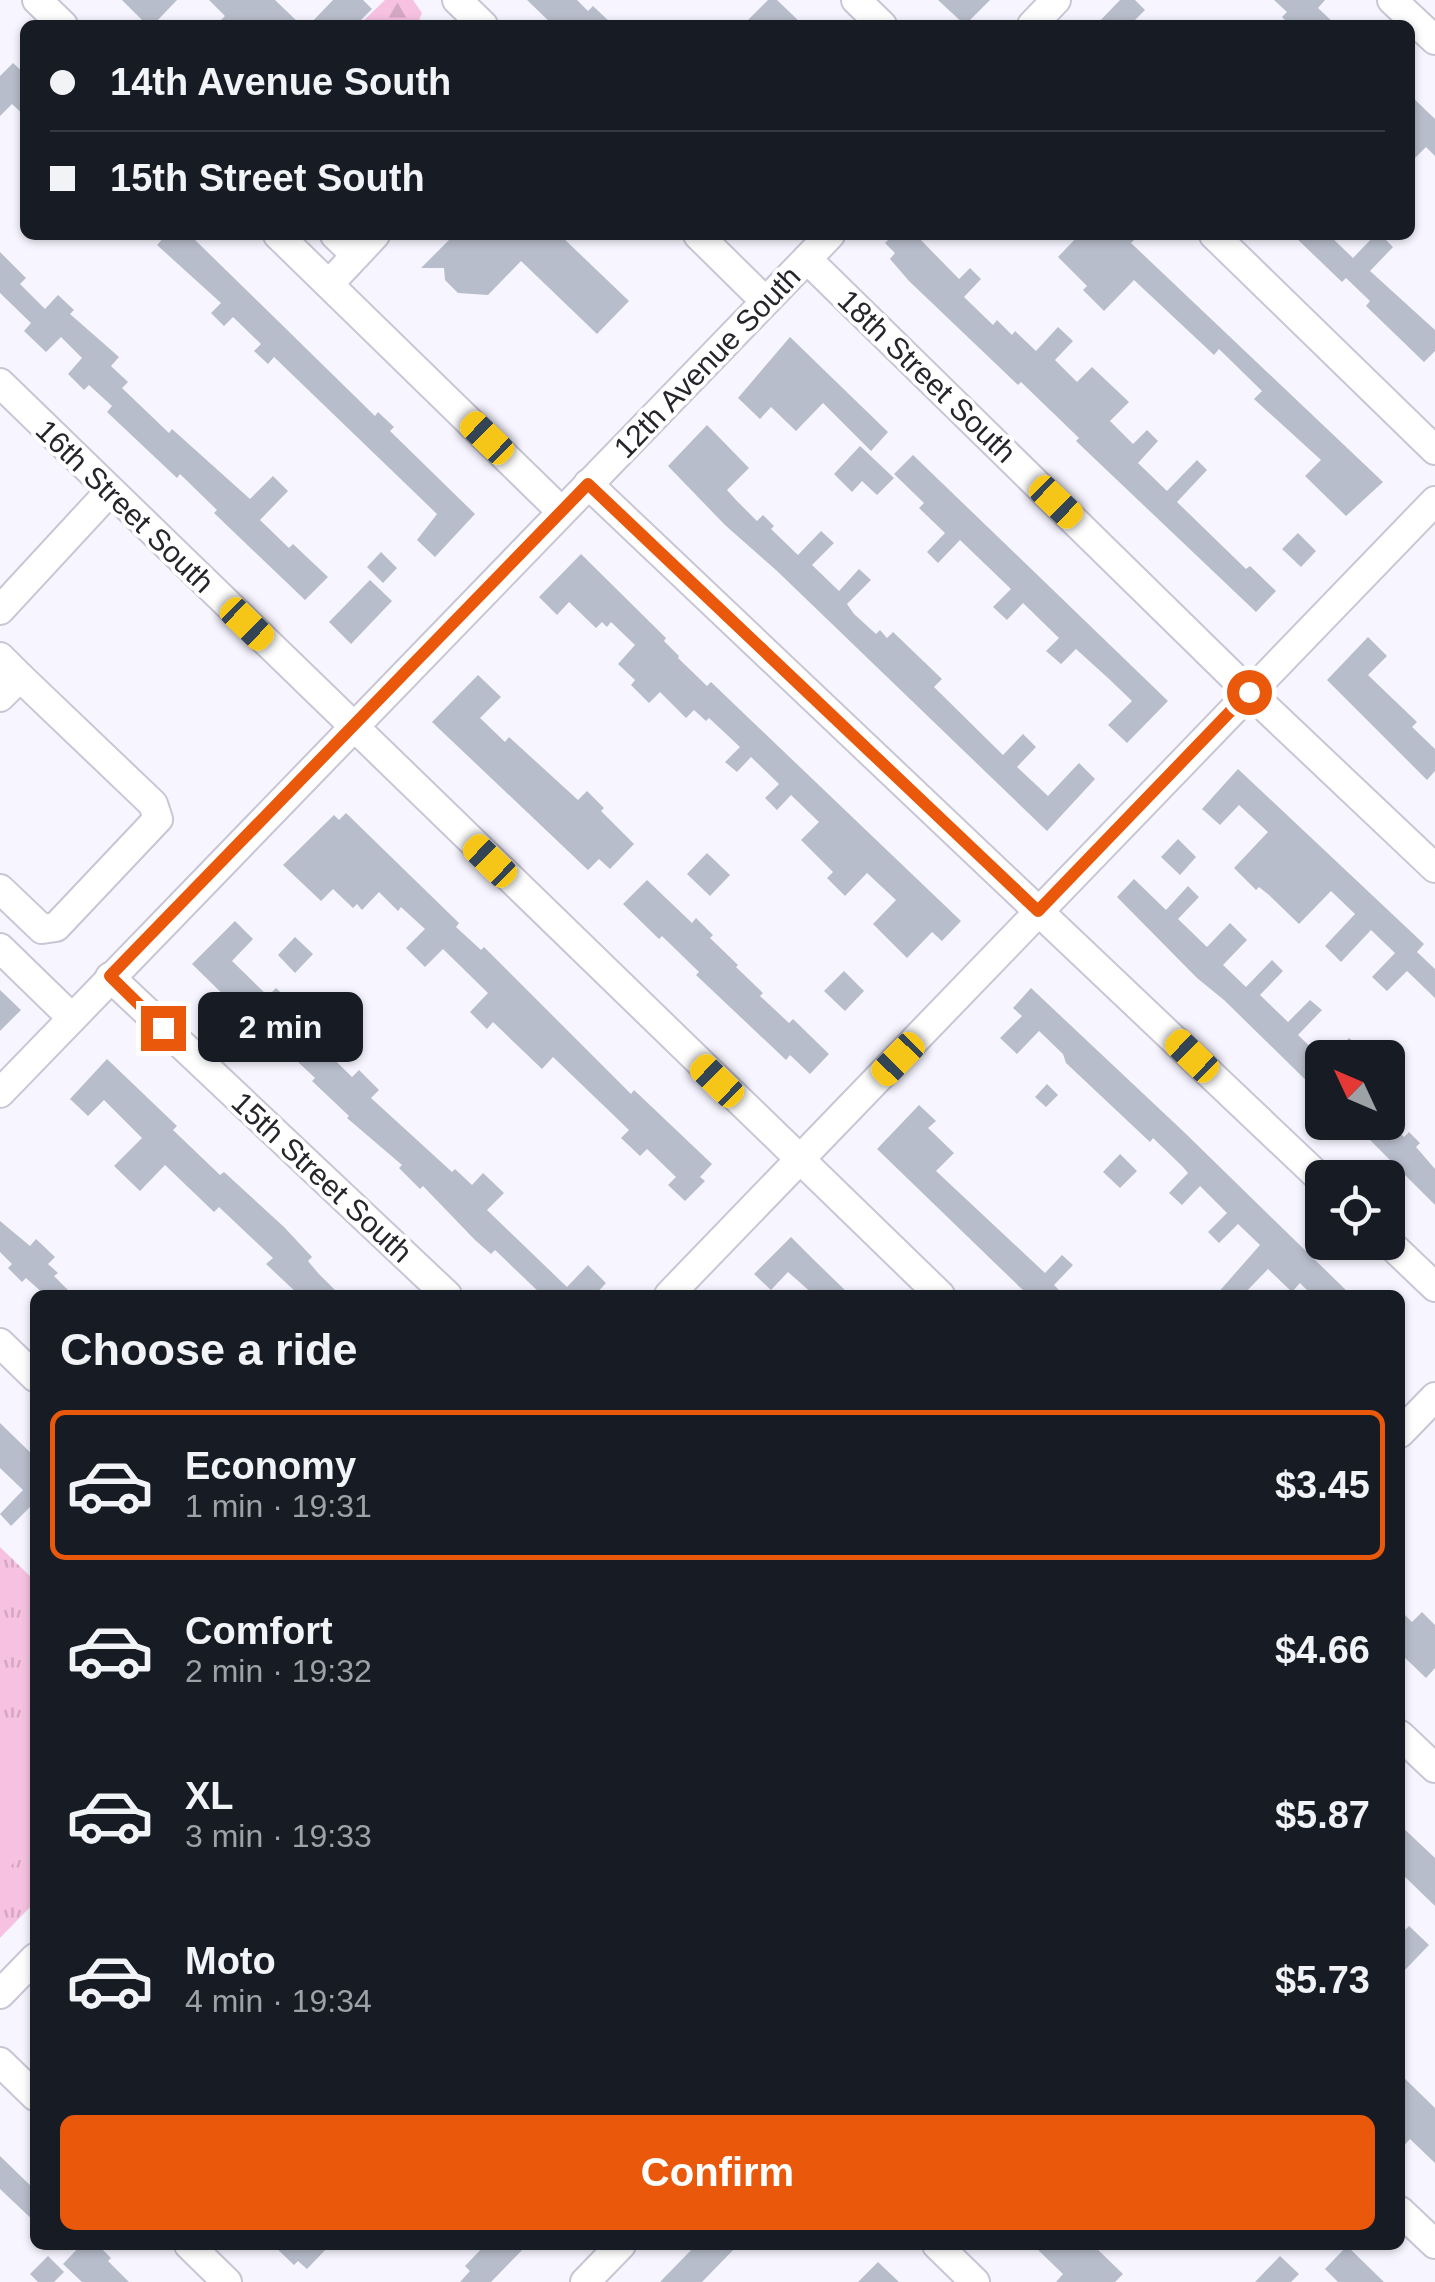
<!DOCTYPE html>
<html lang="en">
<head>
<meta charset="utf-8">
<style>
  :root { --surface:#171b24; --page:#242831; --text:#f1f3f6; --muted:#9ea1a6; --line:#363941; --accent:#ea580c }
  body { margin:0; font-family:Helvetica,sans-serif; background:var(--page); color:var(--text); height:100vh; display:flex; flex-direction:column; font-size:38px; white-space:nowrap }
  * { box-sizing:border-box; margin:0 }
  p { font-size:32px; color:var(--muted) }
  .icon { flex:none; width:55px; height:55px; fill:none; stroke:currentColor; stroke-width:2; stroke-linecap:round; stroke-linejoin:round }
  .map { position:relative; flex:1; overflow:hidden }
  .panel { position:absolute; left:30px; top:1290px; width:1375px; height:960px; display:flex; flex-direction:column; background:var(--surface); border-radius:15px; box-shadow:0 2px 8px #0004 }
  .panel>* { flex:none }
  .hud { position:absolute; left:20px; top:20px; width:1395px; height:220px; border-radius:15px; box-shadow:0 2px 8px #0004; display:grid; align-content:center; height:220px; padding:0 30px; background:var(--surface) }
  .needle { width:65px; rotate:314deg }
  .fabs { position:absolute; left:1305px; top:1040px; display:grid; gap:20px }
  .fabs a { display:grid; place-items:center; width:100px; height:100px; border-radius:15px; background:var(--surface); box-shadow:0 2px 8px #0004; font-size:50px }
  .end { position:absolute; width:45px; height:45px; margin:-22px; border:12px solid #ea580c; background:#fff; box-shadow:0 0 0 5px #fff }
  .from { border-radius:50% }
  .bubble { position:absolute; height:70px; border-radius:15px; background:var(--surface); box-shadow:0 2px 8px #0004; font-size:32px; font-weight:700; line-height:70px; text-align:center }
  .car { position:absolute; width:30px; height:60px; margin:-30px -15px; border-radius:12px; box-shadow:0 0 8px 2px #0007; background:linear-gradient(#f5c518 24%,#345 0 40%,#f5c518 0 76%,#345 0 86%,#f5c518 0) }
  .hud b { display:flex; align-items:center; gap:35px; height:95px; font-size:38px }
  .hud b+b { border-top:2px solid var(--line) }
  .hud i { width:25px; height:25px; background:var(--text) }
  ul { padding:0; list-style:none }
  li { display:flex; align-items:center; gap:30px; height:150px; margin:0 20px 15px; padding:0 10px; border:5px solid transparent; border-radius:15px }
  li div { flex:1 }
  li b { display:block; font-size:38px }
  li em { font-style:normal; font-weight:700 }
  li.selected { border-color:var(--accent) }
  li>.icon { width:90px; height:90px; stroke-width:1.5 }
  h2 { padding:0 30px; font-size:45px; line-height:120px }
  .cta { display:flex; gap:20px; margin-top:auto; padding:20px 30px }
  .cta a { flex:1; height:115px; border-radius:15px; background:var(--accent); color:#fff; font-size:40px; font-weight:700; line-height:115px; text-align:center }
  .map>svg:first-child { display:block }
  .forest { fill:url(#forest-firs) }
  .park { fill:url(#park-tufts) }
  .garden { fill:#f7c2e2 }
  .building { fill:#b7bdcb }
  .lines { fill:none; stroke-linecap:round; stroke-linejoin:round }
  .minor-casing { stroke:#c8c6d5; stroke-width:32 }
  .minor { stroke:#fff; stroke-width:28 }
  .route { stroke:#ea580c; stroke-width:12 }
  .labels { text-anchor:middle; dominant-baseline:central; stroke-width:8; stroke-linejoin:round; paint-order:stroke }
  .street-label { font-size:30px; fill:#26252b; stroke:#fff }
</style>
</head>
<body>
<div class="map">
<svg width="1435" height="2282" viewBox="0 0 1435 2282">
  <defs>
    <pattern id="forest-firs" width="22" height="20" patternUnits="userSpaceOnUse" patternTransform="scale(2.5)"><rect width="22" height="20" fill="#f7c2e2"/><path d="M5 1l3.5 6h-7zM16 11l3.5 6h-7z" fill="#d4a7c2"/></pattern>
    <pattern id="park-tufts" width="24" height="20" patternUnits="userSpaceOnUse" patternTransform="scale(2.5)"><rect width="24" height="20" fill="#f7c2e2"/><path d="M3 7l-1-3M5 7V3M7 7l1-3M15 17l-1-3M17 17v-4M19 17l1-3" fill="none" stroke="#d4a7c2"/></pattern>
  </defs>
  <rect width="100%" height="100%" fill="#f7f5ff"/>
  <polygon class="forest" points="385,0 413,0 422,13 417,25 359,25"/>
  <polygon class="park" points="0,1547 35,1581 35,1902 0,1938"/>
  <polygon class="garden" points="0,1736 26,1749 35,1758 35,1841 0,1877"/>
  <g class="building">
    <polygon points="122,0 177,0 153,25 147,25"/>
    <polygon points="209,0 275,0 301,25 216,25 225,16"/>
    <polygon points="333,0 363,0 372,9 356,25 309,25"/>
    <polygon points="527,0 577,0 588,11 593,6 613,25 553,25"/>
    <polygon points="768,0 777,0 803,25 743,25"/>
    <polygon points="938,0 990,0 965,25"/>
    <polygon points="1120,0 1135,0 1145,10 1130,25 1096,25"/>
    <polygon points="1274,0 1325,0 1318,8 1336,25 1290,25 1282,17 1287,12"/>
    <polygon points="13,63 25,74 25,116 12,104 0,116 0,76"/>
    <polygon points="1410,95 1435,119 1435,156 1426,147 1410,163"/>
    <polygon points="166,235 190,235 375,416 378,412 394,427 390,431 475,514 435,557 417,540 437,514 274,357 268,364 254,351 261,344 233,317 224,326 211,313 221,303 157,245"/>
    <polygon points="454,235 560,235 629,301 597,334 521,261 488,295 458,293 445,280 444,268 421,268"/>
    <polygon points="893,235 916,235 959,279 970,268 981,279 964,297 993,325 997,320 1012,335 1015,331 1036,351 1058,327 1073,341 1055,360 1077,382 1092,367 1129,402 1110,421 1133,444 1147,430 1158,441 1138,463 1167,491 1197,460 1207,470 1177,502 1246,569 1250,566 1276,591 1256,612 1076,441 1079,438 1021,382 1018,385 909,281 890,259 895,253 885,243"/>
    <polygon points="1079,235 1139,235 1131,243 1383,482 1346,516 1305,476 1321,460 1254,399 1262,391 1219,349 1214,355 1134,280 1104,311 1083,290 1087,286 1058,257"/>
    <polygon points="1293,235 1329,235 1353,258 1375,235 1381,235 1393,247 1370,271 1435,330 1435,351 1424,362 1366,306 1370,301 1346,278 1342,282"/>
    <polygon points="0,252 26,278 20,284 45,309 58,295 74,310 70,314 119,357 111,366 128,382 122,388 169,433 172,429 250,499 273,476 288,491 260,520 289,548 293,544 328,577 305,600 214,513 217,510 180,474 177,478 107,412 112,406 89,385 84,390 68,374 82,358 61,337 46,352 24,331 31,323 0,293"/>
    <polygon points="790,337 888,432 871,451 823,403 796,431 771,407 760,419 738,398"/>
    <polygon points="707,425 749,468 727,490 735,499 757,521 763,515 774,526 771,529 798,555 821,531 834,543 812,565 839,591 859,569 871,580 847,604 854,614 876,634 880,630 887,638 893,632 942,679 934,687 1003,755 1023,734 1036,747 1017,767 1048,796 1079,763 1095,779 1047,831 776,570 725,525 668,466"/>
    <polygon points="860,446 894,478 877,495 862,481 852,492 834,474"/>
    <polygon points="913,455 1168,701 1127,743 1108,725 1132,701 1108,678 1076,649 1061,664 1046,651 1059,638 1023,603 1007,620 993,607 1011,589 960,540 938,563 927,552 945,533 919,508 924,503 894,474"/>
    <polygon points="1298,533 1316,551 1301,567 1282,549"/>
    <polygon points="381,552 397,568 383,583 367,567"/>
    <polygon points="581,554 666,638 664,641 679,656 678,658 707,686 711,682 961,921 942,941 932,932 907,958 873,924 896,900 867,873 845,896 827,878 833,872 801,840 819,822 791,795 777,810 765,798 779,784 751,757 737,772 725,762 740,747 709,718 706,721 694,710 686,718 660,692 649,703 631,685 635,680 618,664 635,645 611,622 607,627 602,622 596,628 569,602 557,615 539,597"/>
    <polygon points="370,580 392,601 351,644 329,622"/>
    <polygon points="1368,637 1387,656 1368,675 1417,722 1412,727 1435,749 1435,771 1427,780 1327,680"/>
    <polygon points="478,675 501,697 480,718 505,742 509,737 578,800 587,791 604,808 601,811 634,844 610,869 599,859 588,870 432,722"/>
    <polygon points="1238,769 1424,944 1417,952 1435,969 1435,998 1407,971 1387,991 1372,977 1395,953 1371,930 1341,962 1325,946 1355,914 1331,891 1299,924 1269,895 1259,887 1256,890 1234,868 1268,832 1239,805 1220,825 1202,809"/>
    <polygon points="346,813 459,923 456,927 481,950 484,947 631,1094 634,1090 712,1164 700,1177 705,1181 685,1201 668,1185 676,1177 647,1149 640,1156 621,1138 629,1130 553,1057 542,1069 493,1022 487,1029 470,1012 488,993 443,949 425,967 406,948 425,929 401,907 398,911 379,892 362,910 357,904 353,908 333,889 321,901 283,865 334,815 339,820"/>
    <polygon points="1178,839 1196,857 1180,875 1161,857"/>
    <polygon points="707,853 730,875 710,896 687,874"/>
    <polygon points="1134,879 1166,910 1188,886 1199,897 1178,919 1207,947 1230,923 1247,940 1223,965 1246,987 1272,960 1283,971 1260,995 1288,1022 1310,1000 1322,1010 1298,1035 1322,1058 1322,1096 1224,1000 1197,978 1117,897"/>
    <polygon points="647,880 692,923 696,918 713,935 710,938 738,965 736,967 763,993 760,996 789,1023 793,1019 829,1054 810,1074 790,1055 786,1060 696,975 699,972 662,936 659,939 623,904"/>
    <polygon points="235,921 253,939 232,961 268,996 276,988 294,1005 287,1013 352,1077 359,1070 379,1090 371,1098 452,1172 455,1169 472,1185 483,1173 504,1193 487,1210 567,1287 588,1265 606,1283 595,1295 542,1295 495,1250 491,1254 475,1240 423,1186 420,1189 399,1168 402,1165 347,1118 349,1116 312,1081 315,1078 280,1045 263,1029 258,1034 236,1012 238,1009 192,964"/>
    <polygon points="295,937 313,954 295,973 278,955"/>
    <polygon points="844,971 864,991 845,1011 824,991"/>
    <polygon points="1031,988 1185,1133 1351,1295 1312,1295 1300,1283 1292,1292 1268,1269 1243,1295 1216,1295 1260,1245 1238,1224 1219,1243 1208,1232 1227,1213 1200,1186 1182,1205 1169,1193 1188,1173 1183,1167 1153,1138 1150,1142 1066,1063 1063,1054 1039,1031 1017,1054 1000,1038 1022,1016 1013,1008"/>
    <polygon points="0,990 21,1010 0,1031"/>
    <polygon points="1349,1038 1360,1048 1351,1058 1330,1058"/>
    <polygon points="107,1059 177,1126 173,1130 220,1175 224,1172 284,1227 312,1257 308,1261 318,1273 340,1295 299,1295 266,1264 273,1258 219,1207 214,1212 165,1165 140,1191 114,1166 142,1138 104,1100 88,1116 70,1099"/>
    <polygon points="1047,1084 1058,1095 1046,1107 1035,1097"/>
    <polygon points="919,1105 936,1121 928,1128 954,1153 936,1171 1045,1273 1062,1255 1073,1265 1054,1285 1064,1295 1028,1295 877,1149"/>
    <polygon points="1352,1122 1389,1122 1404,1137 1409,1132 1420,1143 1416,1147 1435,1169 1435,1205"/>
    <polygon points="1120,1154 1137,1171 1120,1188 1103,1172"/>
    <polygon points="0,1221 30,1246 36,1239 55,1257 48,1264 58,1273 54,1276 73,1295 45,1295 26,1278 22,1282 8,1268 12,1264 0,1252"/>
    <polygon points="791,1237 815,1261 850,1295 814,1295 788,1272 771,1290 754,1274"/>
    <polygon points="0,1423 35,1457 35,1502 11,1526 0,1514 23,1490 0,1468"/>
    <polygon points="1400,1610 1412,1622 1422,1612 1435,1625 1435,1668 1426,1678 1400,1653"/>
    <polygon points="1400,1825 1435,1858 1435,1906 1400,1872"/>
    <polygon points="1409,1926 1429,1945 1400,1975 1400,1935"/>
    <polygon points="1400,2074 1435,2108 1435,2163 1410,2139 1400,2150"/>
    <polygon points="0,2156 35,2190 35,2222 0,2189"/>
    <polygon points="81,2245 98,2245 111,2258 108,2261 129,2282 82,2282 63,2264"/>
    <polygon points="273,2245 330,2245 307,2269 298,2261 294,2265"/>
    <polygon points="485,2245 527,2245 491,2282 460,2282 470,2271 465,2266"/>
    <polygon points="696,2245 738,2245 702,2282 660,2282"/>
    <polygon points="1033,2245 1093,2245 1123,2274 1115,2282 1056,2282 1063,2274"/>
    <polygon points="1347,2246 1384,2282 1338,2282 1325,2269"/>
    <polygon points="48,2256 64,2272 54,2282 38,2282 30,2274"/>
    <polygon points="1280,2256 1299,2274 1291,2282 1255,2282"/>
    <polygon points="878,2262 899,2282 858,2282"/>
  </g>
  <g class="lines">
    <defs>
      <g id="minor">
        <polyline points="37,0 63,25"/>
        <polyline points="457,0 483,25"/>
        <polyline points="856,0 882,25"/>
        <polyline points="1392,0 1435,40"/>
        <polyline points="1032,25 1056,0"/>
        <polyline points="278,235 561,511"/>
        <polyline points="335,235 356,255"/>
        <polyline points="698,235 765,301"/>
        <polyline points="1214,235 1435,450"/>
        <polyline points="807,259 1249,692 1435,868"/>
        <polyline points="329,284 375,235"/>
        <polyline points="0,383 940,1295"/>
        <polyline points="588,484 1322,1180"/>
        <polyline points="0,610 110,491"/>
        <polyline points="0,657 20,677 0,697"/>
        <polyline points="0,889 42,929 56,927 158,819 153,804 20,677"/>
        <polyline points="0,948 72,1018"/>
        <polyline points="110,977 447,1295"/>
        <polyline points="0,1093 830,235"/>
        <polyline points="1388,1242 1435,1287"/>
        <polyline points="669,1295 1435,501"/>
        <polyline points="0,1343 35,1377"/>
        <polyline points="1400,1433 1435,1397"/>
        <polyline points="1400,1735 1435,1768"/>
        <polyline points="0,1994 35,1958"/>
        <polyline points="0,2062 35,2096"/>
        <polyline points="1400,2211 1435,2244"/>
        <polyline points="189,2245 227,2282"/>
        <polyline points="937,2245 975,2282"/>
        <polyline points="585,2282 621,2245"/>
      </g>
    </defs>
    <use href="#minor" class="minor-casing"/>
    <use href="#minor" class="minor"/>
  </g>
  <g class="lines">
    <polyline class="route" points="163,1028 110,976 588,484 1038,911 1249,692"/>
  </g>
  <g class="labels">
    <g class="street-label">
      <text transform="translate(707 362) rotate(-46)">12th Avenue South</text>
      <text transform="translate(927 376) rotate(44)">18th Street South</text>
      <text transform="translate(125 506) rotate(44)">16th Street South</text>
      <text transform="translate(322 1177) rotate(43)">15th Street South</text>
    </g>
  </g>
</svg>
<div class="fabs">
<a><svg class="needle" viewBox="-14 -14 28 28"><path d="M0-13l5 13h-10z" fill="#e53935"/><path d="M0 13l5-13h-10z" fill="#9ea1a6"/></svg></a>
<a><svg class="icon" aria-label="locate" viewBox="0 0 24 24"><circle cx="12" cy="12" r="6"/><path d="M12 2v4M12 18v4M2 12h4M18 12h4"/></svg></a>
</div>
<i class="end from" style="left:1249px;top:692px"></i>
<i class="end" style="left:163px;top:1028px"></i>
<div class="bubble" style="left:198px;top:992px;width:165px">2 min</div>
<i class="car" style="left:487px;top:438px;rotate:314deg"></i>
<i class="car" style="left:1056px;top:502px;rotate:134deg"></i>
<i class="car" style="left:247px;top:624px;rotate:134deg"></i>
<i class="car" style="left:490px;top:861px;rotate:314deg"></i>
<i class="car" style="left:1192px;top:1056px;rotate:314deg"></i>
<i class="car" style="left:898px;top:1059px;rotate:224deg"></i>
<i class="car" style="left:717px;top:1081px;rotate:314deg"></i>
<div class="hud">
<b><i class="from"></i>14th Avenue South</b>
<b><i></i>15th Street South</b>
</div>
<section class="panel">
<h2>Choose a ride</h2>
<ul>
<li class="selected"><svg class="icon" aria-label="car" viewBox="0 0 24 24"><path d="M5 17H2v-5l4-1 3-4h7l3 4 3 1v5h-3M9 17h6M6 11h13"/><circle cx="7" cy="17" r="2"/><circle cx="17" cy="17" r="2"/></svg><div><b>Economy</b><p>1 min · 19:31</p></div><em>$3.45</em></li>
<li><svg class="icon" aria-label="car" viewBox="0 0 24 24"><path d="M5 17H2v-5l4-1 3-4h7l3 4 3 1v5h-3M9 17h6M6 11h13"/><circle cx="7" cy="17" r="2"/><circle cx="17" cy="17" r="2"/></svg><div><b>Comfort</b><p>2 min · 19:32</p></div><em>$4.66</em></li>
<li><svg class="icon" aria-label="car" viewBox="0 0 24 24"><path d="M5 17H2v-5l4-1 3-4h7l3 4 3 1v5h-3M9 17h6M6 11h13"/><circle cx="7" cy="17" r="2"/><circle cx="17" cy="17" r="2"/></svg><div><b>XL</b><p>3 min · 19:33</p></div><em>$5.87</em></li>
<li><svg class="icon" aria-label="car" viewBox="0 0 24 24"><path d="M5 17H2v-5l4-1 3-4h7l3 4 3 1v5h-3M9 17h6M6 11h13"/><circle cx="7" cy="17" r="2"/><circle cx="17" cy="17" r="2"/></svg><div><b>Moto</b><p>4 min · 19:34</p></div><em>$5.73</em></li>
</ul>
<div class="cta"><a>Confirm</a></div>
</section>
</div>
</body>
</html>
